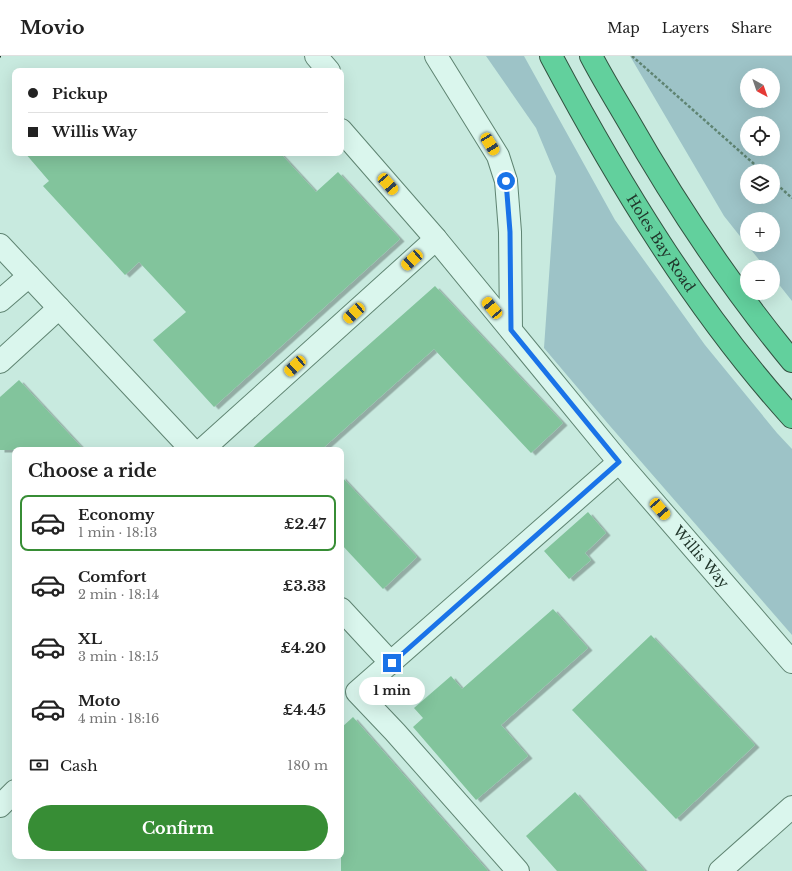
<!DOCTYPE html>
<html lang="en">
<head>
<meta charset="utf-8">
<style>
  :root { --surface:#fff; --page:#f2f2f2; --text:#222; --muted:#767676; --line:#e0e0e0; --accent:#378d35 }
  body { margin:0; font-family:"Libre Baskerville",serif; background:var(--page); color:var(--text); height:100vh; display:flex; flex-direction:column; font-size:15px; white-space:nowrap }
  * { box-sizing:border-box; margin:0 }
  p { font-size:13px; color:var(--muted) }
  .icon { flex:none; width:22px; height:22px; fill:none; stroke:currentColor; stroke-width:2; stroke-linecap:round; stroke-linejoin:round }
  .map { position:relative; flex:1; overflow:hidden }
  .sheet { position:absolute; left:12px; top:391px; width:332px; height:412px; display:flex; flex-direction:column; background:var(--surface); border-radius:8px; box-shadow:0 4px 16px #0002 }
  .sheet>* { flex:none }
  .top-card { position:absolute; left:12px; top:12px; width:332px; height:88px; border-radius:8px; box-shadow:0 4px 16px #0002; display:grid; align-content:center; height:88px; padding:0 16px; background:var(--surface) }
  .needle { width:26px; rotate:140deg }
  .fabs { position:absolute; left:740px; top:12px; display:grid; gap:8px }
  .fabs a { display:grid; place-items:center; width:40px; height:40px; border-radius:50%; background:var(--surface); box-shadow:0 4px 16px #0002; font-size:20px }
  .end { position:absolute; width:18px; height:18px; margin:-9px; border:5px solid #1a73e8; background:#fff; box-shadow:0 0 0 2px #fff }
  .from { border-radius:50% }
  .bubble { position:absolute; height:28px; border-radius:14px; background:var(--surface); box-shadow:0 4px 16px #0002; font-size:13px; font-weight:800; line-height:28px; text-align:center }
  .car { position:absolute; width:12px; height:24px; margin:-12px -6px; border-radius:5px; box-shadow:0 0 3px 1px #0007; background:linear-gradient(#f5c518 24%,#345 0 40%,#f5c518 0 76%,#345 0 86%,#f5c518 0) }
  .top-card b { display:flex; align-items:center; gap:14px; height:38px; font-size:15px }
  .top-card b+b { border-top:1px solid var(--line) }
  .top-card i { width:10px; height:10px; background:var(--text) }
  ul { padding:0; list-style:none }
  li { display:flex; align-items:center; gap:12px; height:56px; margin:0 8px 6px; padding:0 8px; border:2px solid transparent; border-radius:8px }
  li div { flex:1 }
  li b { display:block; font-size:15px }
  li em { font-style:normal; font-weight:800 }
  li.current { border-color:var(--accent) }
  li>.icon { width:36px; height:36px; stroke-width:1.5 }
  h2 { padding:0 16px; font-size:18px; line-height:48px }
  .pay { display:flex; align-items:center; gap:10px; height:44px; padding:0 16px; font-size:15px }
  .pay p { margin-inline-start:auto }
  .button { display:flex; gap:8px; margin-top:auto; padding:8px 16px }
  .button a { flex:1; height:46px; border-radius:24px; background:var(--accent); color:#fff; font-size:16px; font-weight:800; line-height:46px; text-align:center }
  header { display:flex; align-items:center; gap:24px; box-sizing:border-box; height:56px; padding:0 20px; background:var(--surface); border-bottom:1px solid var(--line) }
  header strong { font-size:19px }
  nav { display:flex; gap:22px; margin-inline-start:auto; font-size:14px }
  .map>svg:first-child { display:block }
  .green { fill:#9dc3c7; fill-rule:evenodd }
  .building { fill:#82c49c; filter:url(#shadow) }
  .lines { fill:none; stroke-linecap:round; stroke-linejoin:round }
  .minor-casing { stroke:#5f8472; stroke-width:24 }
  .highway-casing { stroke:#325341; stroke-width:24 }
  .path { stroke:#5f8472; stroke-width:2.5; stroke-dasharray:3 2; stroke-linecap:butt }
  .minor { stroke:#daf6ed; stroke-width:22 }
  .highway { stroke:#62d09d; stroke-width:22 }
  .rail { stroke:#21362b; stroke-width:3; stroke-dasharray:7 7; stroke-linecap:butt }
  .route { stroke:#1a73e8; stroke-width:5 }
  .labels { text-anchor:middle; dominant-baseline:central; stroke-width:4; stroke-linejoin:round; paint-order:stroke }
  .street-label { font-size:14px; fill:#21362b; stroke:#d7f2ea }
</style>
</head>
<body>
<header>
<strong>Movio</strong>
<nav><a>Map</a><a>Layers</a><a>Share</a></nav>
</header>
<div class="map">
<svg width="792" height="815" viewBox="0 0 792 815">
  <defs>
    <filter id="shadow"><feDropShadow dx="4.5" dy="2.5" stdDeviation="0" flood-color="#0004"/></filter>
  </defs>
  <rect width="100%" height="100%" fill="#c8eadf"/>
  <g class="green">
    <polygon points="486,0 524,0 615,164 705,289 777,377 792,393 792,579 610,370 544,292 556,120 536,72"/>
    <path d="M630,0H792V245L773,221V211H765L747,189H773V163H747V189L724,160ZM747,19H773V45H747ZM747,67H773V93H747ZM747,115H773V141H747Z"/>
  </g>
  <g class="building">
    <polygon points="25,97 280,97 316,136 338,116 400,183 214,351 153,284 186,256 139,206 125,219 43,130 49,125"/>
    <polygon points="435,230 563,367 531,397 434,293 321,394 250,394"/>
    <polygon points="19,324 84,394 0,394 0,341"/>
    <polygon points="341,420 417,501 383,533 341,488"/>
    <polygon points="588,456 606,477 585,497 591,504 569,523 544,495"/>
    <polygon points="553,553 588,592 501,669 528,700 476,744 413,671 423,662 414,652 451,620 462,633"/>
    <polygon points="651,579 755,689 676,763 572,654"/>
    <polygon points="353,661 488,815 341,815 341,672"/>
    <polygon points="575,736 645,815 557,815 526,780"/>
  </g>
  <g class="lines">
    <defs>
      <g id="minor">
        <polyline points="316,0 329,15"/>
        <polyline points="436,0 498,100 506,125 510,176 511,274"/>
        <polyline points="341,74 436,183 619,406"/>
        <polyline points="0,189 192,394"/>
        <polyline points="0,245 29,220"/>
        <polyline points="0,306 59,252"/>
        <polyline points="202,394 436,183"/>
        <polyline points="341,553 391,607"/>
        <polyline points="0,750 15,735"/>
        <path id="s1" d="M518,815L395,676L357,636L619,406L792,606"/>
        <polyline points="720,815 792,751"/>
      </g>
      <g id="highway">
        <path id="s2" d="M551,0C618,126 696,255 792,361"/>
        <path d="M591,0C602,21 614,41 626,61C675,147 729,229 792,305"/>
      </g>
    </defs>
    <use href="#minor" class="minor-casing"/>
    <use href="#highway" class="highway-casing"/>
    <g class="path">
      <polyline points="632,0 762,115"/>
      <polyline points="773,125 792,142"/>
    </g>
    <use href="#minor" class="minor"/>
    <use href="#highway" class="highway"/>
    <polyline class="rail" points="0,0 1,0"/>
  </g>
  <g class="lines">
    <polyline class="route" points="392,607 619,406 511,274 510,176 506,125"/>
  </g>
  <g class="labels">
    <g class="street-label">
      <text stroke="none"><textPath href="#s2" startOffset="217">Holes Bay Road</textPath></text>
      <text stroke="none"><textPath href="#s1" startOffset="715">Willis Way</textPath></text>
    </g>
  </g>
</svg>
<div class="fabs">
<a><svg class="needle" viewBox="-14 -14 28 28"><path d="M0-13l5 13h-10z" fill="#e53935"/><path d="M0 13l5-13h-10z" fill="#767676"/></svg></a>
<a><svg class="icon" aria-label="locate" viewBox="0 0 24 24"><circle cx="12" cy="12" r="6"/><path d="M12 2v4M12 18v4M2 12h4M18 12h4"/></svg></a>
<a><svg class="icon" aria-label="layers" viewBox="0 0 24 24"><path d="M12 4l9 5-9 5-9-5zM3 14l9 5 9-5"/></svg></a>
<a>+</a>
<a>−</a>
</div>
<i class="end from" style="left:506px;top:125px"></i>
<i class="end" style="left:392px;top:607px"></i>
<div class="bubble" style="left:359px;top:621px;width:66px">1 min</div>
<i class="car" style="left:490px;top:88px;rotate:148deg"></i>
<i class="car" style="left:388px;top:128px;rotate:139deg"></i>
<i class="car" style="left:412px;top:204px;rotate:228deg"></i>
<i class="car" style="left:492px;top:252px;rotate:320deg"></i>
<i class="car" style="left:354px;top:257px;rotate:228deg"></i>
<i class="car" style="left:295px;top:310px;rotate:228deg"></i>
<i class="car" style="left:660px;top:453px;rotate:139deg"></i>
<div class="top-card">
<b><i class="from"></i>Pickup</b>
<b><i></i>Willis Way</b>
</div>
<section class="sheet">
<h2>Choose a ride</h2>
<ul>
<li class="current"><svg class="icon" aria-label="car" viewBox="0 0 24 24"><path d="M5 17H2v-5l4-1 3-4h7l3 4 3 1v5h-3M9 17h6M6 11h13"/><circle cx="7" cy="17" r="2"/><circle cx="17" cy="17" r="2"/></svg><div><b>Economy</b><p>1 min · 18:13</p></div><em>£2.47</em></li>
<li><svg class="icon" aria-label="car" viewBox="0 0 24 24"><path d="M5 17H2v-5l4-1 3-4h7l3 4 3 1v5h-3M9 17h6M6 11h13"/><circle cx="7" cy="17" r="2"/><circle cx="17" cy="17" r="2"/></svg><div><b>Comfort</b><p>2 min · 18:14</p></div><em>£3.33</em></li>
<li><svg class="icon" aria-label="car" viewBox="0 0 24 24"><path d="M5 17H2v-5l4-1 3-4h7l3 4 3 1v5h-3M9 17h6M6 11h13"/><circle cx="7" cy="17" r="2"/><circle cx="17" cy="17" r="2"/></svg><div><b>XL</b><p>3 min · 18:15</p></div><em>£4.20</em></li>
<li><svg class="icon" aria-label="car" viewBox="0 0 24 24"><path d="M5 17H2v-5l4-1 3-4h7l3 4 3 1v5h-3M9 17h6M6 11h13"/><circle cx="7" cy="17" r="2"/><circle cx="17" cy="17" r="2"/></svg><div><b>Moto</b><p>4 min · 18:16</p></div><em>£4.45</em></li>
</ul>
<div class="pay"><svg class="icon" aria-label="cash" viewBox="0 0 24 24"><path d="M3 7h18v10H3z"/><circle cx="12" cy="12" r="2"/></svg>Cash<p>180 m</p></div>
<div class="button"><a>Confirm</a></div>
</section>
</div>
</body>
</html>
